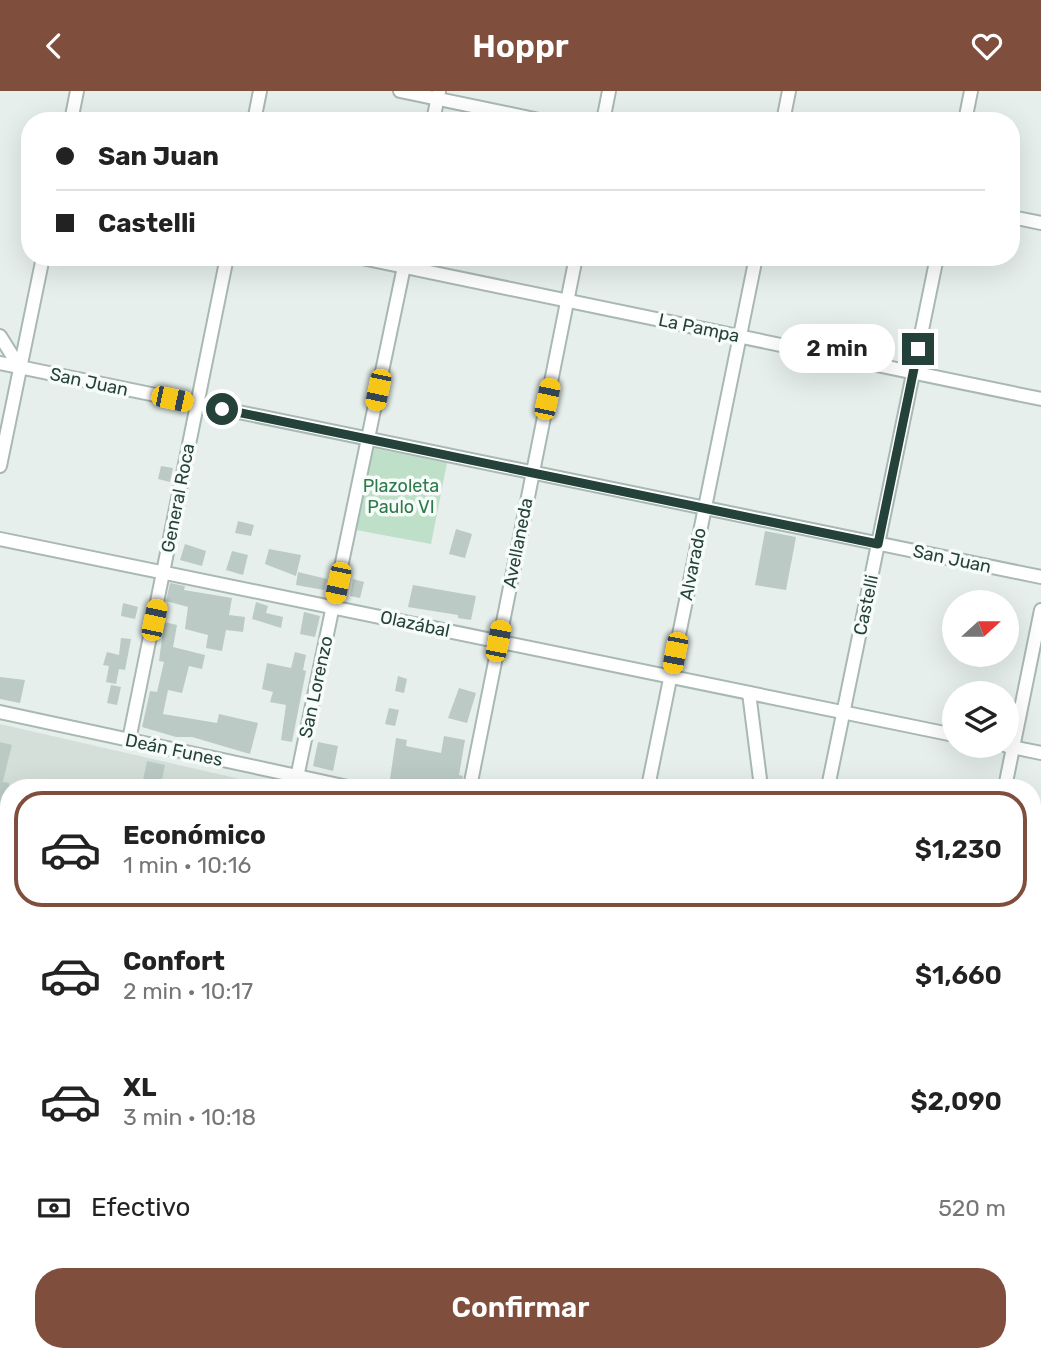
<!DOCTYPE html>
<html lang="es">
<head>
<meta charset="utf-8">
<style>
  :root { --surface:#fff; --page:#f2f2f2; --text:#222; --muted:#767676; --line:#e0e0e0; --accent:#804e3d }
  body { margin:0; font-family:Rubik,sans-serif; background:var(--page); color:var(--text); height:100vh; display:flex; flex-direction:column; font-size:26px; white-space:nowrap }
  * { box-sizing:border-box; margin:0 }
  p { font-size:23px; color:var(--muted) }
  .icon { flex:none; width:38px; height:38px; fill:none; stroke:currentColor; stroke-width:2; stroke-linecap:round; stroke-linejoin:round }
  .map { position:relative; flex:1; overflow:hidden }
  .drawer { position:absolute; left:0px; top:688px; width:1041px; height:583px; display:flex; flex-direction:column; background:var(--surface); border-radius:28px 28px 0 0; box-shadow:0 7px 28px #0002 }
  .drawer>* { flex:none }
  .hud { position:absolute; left:21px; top:21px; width:999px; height:154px; border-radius:28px; box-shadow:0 7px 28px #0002; display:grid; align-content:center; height:154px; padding:0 35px; background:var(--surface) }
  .needle { width:46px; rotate:69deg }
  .buttons { position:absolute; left:942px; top:499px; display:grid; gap:14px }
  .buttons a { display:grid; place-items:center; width:77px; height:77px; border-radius:50%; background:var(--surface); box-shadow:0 7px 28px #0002; font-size:35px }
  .end { position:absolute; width:32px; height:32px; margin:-16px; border:9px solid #24423a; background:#fff; box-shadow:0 0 0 4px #fff }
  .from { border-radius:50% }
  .bubble { position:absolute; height:49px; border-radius:24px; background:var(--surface); box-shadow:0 7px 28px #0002; font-size:23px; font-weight:600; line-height:49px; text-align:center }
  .car { position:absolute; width:21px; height:42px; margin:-21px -10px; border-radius:9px; box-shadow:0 0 5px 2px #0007; background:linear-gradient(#f5c518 24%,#345 0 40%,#f5c518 0 76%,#345 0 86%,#f5c518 0) }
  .hud b { display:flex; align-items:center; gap:24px; height:66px; font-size:26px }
  .hud b+b { border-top:2px solid var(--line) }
  .hud i { width:18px; height:18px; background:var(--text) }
  ul { padding:12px 0 0; list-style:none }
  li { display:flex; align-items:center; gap:21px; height:116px; margin:0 14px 10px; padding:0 21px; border:4px solid transparent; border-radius:28px }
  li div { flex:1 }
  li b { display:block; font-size:26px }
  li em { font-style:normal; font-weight:600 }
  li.active { border-color:var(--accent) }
  li>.icon { width:63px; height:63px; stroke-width:1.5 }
  .pay { display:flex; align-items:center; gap:18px; height:77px; padding:0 35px; font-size:26px }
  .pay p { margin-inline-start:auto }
  .action { display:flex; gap:14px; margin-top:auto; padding:14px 35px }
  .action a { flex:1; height:80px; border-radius:28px; background:var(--accent); color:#fff; font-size:28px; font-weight:600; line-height:80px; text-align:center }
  header { display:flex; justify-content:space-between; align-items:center; height:91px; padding:0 35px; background:var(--accent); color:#fff; font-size:32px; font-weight:600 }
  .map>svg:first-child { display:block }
  .built { fill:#d4dfda }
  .green { fill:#bfe0c8 }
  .building { fill:#bbcac4 }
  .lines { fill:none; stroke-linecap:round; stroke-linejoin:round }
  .street-casing { stroke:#a8b8b2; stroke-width:16 }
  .street { stroke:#fff; stroke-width:12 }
  .route { stroke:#24423a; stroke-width:9 }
  .labels { text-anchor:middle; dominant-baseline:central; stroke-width:7; stroke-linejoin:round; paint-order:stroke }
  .street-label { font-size:18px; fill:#24423a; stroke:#f7fbf9 }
  .park-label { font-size:18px; fill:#2d7a4b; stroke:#f7fbf9 }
</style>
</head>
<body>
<header><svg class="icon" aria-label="back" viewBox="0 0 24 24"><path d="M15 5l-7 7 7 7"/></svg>Hoppr<svg class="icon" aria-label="heart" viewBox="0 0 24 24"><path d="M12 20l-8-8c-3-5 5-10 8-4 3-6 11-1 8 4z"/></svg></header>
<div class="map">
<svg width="1041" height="1269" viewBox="0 0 1041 1269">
  <rect width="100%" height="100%" fill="#e6efeb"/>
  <g class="built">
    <polygon points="0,633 275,696 9,696 9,809 0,807"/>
    <polygon points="1033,953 1041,955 1041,979 1033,977"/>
  </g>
  <polygon class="green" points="372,357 447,372 431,453 356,439"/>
  <g class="building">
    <polygon points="161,375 173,377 170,391 158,388"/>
    <polygon points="238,430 254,434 251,445 235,442"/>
    <polygon points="456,438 472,443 465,467 449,463"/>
    <polygon points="765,440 796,446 786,499 755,494"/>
    <polygon points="185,453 206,460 202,475 180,469"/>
    <polygon points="269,458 301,464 296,485 265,473"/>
    <polygon points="232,460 248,464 243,484 226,479"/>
    <polygon points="298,481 327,488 324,499 296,494"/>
    <polygon points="353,488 364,491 360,507 350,505"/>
    <polygon points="170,492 185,495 184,499 232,507 229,524 245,526 243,541 226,539 222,560 206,557 208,544 185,538 188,516 166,510"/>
    <polygon points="413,494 476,505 471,529 458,527 458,524 408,516"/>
    <polygon points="256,511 268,515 266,522 283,526 281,537 252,528"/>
    <polygon points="123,512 138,516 135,528 121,525"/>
    <polygon points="304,521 320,525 315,546 300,543"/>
    <polygon points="164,531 177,534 173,556 205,564 202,578 189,575 182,602 168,599 163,623 217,632 219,623 258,632 250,663 192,646 176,646 142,636 150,600 157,601 164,571 159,570"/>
    <polygon points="121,547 131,548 125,579 119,578 116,593 106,591 109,575 103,574 107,561 119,564"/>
    <polygon points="295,561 306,564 303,579 306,580 292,651 281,649 286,614 270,611 273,601 262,598 267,572 291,577"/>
    <polygon points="398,585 407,588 404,602 395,600"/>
    <polygon points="0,586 25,589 20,612 0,608"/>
    <polygon points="111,594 121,596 117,614 107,612"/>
    <polygon points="459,597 476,602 467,632 448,627"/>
    <polygon points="389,617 399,619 395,635 385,633"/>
    <polygon points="444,645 465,649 459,684 463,685 461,696 389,695 396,647 407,649 406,655 441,662"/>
    <polygon points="0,651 12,654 3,690 0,690"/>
    <polygon points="318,651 338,655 333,680 313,675"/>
    <polygon points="147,670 165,674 161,693 143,689"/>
    <polygon points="0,690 9,692 9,735 0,733"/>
    <polygon points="0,767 9,769 9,786 0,784"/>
  </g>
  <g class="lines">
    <defs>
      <g id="street">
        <polyline points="400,0 544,30"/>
        <polyline points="71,30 77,0"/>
        <polyline points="254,30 260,0"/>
        <polyline points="433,30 439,0"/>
        <polyline points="603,30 609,0"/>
        <polyline points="783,30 789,0"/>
        <polyline points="965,30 971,0"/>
        <polyline points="1012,126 1041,132"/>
        <polyline points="357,166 1041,308"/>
        <polyline points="0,245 20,277"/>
        <polyline points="0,272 1041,486"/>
        <polyline points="0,375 43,166"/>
        <polyline points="0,448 954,644"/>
        <polyline points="749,602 761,696"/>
        <polyline points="0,621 348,696"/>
        <polyline points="129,649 227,166"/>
        <polyline points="1007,655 1041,662"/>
        <polyline points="295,696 406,166"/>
        <polyline points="470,696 576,166"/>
        <polyline points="648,696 756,166"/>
        <polyline points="828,696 937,166"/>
        <polyline points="1005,696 1041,519"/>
        <polyline points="0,814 9,816"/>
        <polyline points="1032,836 1041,838"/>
        <polyline points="0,981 9,983"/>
        <polyline points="1032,1013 1041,1015"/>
        <polyline points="0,1160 9,1162"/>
        <polyline points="1032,1189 1041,1190"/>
        <polyline points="498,1262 533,1269"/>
        <polyline points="2,1269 9,1239"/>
        <polyline points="177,1269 179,1262"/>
        <polyline points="352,1269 354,1262"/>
        <polyline points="711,1269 713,1262"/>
        <polyline points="890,1269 891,1262"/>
      </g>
    </defs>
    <use href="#street" class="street-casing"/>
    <use href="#street" class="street"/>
  </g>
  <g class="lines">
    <polyline class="route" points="222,318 878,453 918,258"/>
  </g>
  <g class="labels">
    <g class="street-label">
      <text transform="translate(699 237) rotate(12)">La Pampa</text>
      <text transform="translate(89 291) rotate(12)">San Juan</text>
      <text transform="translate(178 407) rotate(-79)">General Roca</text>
      <text transform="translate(518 452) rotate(-79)">Avellaneda</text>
      <text transform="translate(952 468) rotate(12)">San Juan</text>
      <text transform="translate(693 473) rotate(-79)">Alvarado</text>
      <text transform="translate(866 514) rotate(-78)">Castelli</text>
      <text transform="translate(415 533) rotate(12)">Olazábal</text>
      <text transform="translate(316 596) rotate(-78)">San Lorenzo</text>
      <text transform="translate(174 659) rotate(12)">Deán Funes</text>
    </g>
    <g class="park-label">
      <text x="401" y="395">Plazoleta<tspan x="401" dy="21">Paulo VI</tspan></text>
    </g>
  </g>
</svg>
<div class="buttons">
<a><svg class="needle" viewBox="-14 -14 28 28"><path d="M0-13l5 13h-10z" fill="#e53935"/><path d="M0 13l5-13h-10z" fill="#767676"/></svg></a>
<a><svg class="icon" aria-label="layers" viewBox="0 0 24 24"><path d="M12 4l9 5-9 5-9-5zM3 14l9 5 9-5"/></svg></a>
</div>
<i class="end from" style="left:222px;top:318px"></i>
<i class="end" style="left:918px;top:258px"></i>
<div class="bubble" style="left:779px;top:233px;width:116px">2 min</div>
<i class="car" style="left:378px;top:299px;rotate:192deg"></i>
<i class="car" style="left:172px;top:308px;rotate:102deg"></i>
<i class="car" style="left:547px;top:308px;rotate:12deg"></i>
<i class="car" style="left:338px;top:492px;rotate:192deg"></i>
<i class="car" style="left:154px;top:529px;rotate:12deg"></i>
<i class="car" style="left:498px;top:550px;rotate:11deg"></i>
<i class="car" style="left:675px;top:562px;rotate:191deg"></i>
<div class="hud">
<b><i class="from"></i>San Juan</b>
<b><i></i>Castelli</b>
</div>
<section class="drawer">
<ul>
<li class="active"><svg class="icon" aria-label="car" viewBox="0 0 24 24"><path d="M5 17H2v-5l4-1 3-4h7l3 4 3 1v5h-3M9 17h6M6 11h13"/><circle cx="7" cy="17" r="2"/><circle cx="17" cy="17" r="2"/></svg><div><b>Económico</b><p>1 min · 10:16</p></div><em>$1,230</em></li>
<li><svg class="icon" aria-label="car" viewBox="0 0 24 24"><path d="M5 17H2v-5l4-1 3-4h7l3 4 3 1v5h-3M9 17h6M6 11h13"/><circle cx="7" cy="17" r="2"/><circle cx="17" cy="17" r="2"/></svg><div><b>Confort</b><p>2 min · 10:17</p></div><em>$1,660</em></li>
<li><svg class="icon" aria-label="car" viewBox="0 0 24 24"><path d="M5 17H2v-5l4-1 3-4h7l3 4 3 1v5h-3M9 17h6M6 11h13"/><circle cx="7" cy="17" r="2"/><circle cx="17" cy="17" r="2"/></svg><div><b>XL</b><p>3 min · 10:18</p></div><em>$2,090</em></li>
</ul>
<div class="pay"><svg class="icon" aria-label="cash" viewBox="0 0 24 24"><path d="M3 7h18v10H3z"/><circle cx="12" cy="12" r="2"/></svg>Efectivo<p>520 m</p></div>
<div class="action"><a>Confirmar</a></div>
</section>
</div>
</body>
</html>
